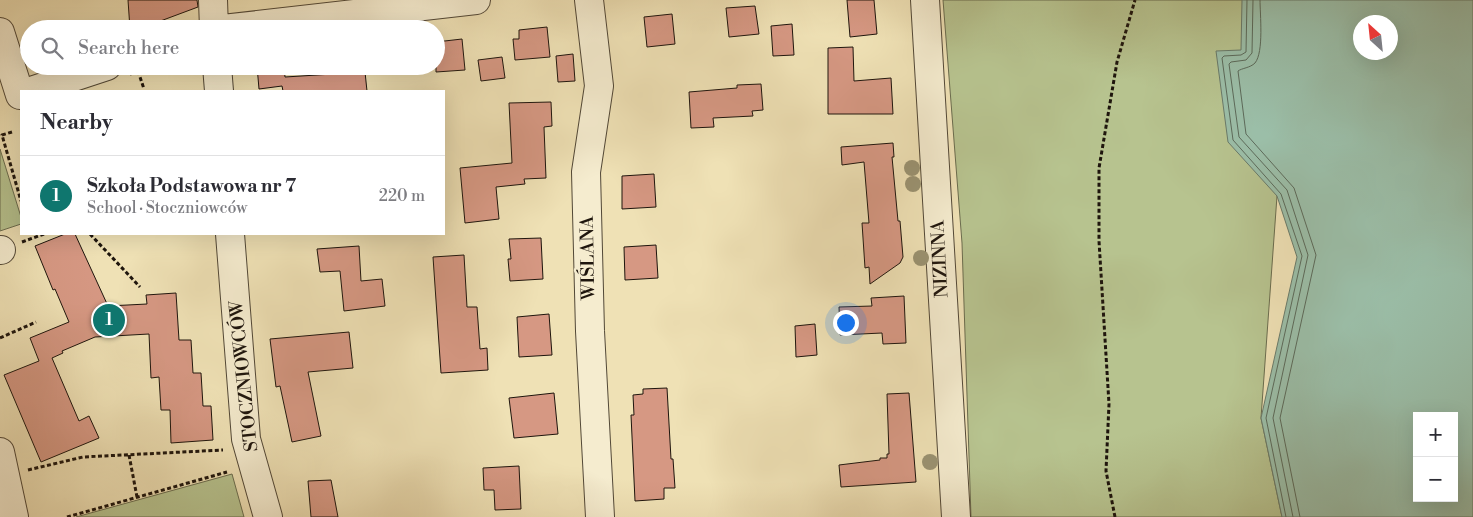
<!DOCTYPE html>
<html lang="en">
<head>
<meta charset="utf-8">
<style>
  :root { --surface:#fff; --page:#f7f7f7; --text:#2b2b33; --muted:#7c7c81; --line:#e1e1e2; --accent:#0f766e }
  body { margin:0; font-family:"Libre Bodoni",serif; background:var(--page); color:var(--text) }
  .controls { position:absolute; right:15px; bottom:15px; display:grid; overflow:hidden; border-radius:0px; box-shadow:0 5px 20px #0002 }
  .controls button { width:45px; height:45px; display:grid; place-items:center; padding:0; border:0; border-bottom:1px solid var(--line); background:var(--surface); color:var(--text); font:25px sans-serif }
  .compass { position:absolute; left:1353px; top:15px; width:45px; height:45px; border-radius:50%; background:var(--surface); box-shadow:0 5px 20px #0002; rotate:333deg }
  .you { position:absolute; left:845px; top:322px; width:18px; height:18px; margin:-12px; border:4px solid #fff; border-radius:50%; background:#1a73e8; box-shadow:0 0 0 8px #1a73e833 }
  .badge { display:grid; place-items:center; width:32px; height:32px; border-radius:50%; background:var(--accent); color:#fff; font-size:16px; font-weight:700 }
  .pin { position:absolute; translate:-50% -50%; border:2px solid #fff; box-shadow:0 1px 5px #0006 }
  .list { margin:0; padding:0; list-style:none }
  h2 { display:flex; justify-content:space-between; align-items:center; height:65px; margin:0; padding:0 20px; font-size:21px }
  h2 small { font-size:16px; font-weight:400; color:var(--muted) }
  .list li { display:grid; grid-template-columns:32px 1fr auto; gap:15px; align-items:center; box-sizing:border-box; height:80px; padding:0 20px; border-top:1px solid var(--line) }
  .list b { display:block; font-size:19px; white-space:nowrap }
  .list p { margin:0; font-size:16px; white-space:nowrap; color:var(--muted) }
  .list em { font-size:16px; font-style:normal; color:var(--muted) }
  .icon { flex:none; width:28px; height:28px; fill:none; stroke:currentColor; stroke-width:2; stroke-linecap:round; stroke-linejoin:round }
  .map { position:relative; flex:none; width:1473px; height:517px; overflow:hidden }
  .search { position:absolute; background:var(--surface); box-shadow:0 5px 20px #0002; left:20px; top:20px; width:425px; height:55px; display:flex; align-items:center; gap:12px; box-sizing:border-box; padding:0 18px; border-radius:28px; color:var(--muted); font-size:19px }
  .panel { position:absolute; background:var(--surface); box-shadow:0 5px 20px #0002; left:20px; top:90px; width:425px; height:145px; border-radius:0px }
  .map>svg:first-child { display:block }
  .green { fill:#b7c38f; stroke:#6a6c4e }
  .water { fill:#9bbea8; stroke:#697a6a; fill-rule:evenodd }
  .lines { fill:none; stroke-linecap:round; stroke-linejoin:round }
  .shore { stroke:#5c6a5a; stroke-width:1 }
  .building { fill:#d69883; stroke:#1e150d }
  .minor-casing { stroke:#524837; stroke-width:30 }
  .path { stroke:#1e150d; stroke-width:3; stroke-dasharray:4 2.5; stroke-linecap:butt }
  .minor { stroke:#f5eccf; stroke-width:28 }
  .tree { fill:#9a9271 }
  .labels { text-anchor:middle; dominant-baseline:central; stroke-width:4.5; stroke-linejoin:round; paint-order:stroke }
  .street-label { font-size:18px; fill:#1e150d; stroke:#f5eccf }
</style>
</head>
<body>
<div class="map">
<svg width="1473" height="517" viewBox="0 0 1473 517">
  <rect width="100%" height="100%" fill="#efe1b5"/>
  <filter id="stains"><feTurbulence type="fractalNoise" baseFrequency=".004" numOctaves="4"/><feColorMatrix values="0 0 0 0 .2 0 0 0 0 .09 0 0 0 0 .02 0 0 0 .5 -.17"/></filter>
  <radialGradient id="worn" r=".72"><stop offset=".6" stop-color="#630" stop-opacity="0"/><stop offset="1" stop-color="#630" stop-opacity=".3"/></radialGradient>
  <path class="green" d="M943,0H1251L1277,196L1261,418L1282,517H971L962,243Z
    M0,149L21,217V224L0,231Z
    M232,474L244,517H76Z"/>
  <path class="water" d="M1242,0H1473V517H1282L1261,418L1297,257L1277,196L1228,142L1216,51L1241,50ZM1360,22H1390V52H1360ZM1417,416H1454V498H1417Z"/>
  <g class="lines">
    <path class="shore" d="M1247,0L1246,52L1241,55L1224,56L1222,58L1233,140L1281,194L1302,256L1266,418L1286,517
      M1253,0L1252,53L1246,60L1231,62L1229,64L1239,137L1287,190L1308,255L1273,418L1293,517
      M1260,0C1260,14 1264,52 1255,63C1250,68 1242,68 1238,71L1246,134L1294,188L1316,255L1280,418L1300,517"/>
  </g>
  <path class="building" d="M128,0H197L198,7L139,29H130Z
    M847,0H874L877,34L850,37Z
    M755,6L759,34L729,37L726,8Z
    M672,14L675,44L647,47L644,17Z
    M792,24L794,55L773,56L771,26Z
    M547,27L550,57L515,60L513,39H519V30Z
    M462,39L465,70L436,72V42Z
    M853,47L854,81L891,78L893,114H828V48Z
    M573,54L575,81L558,82L556,56Z
    M502,57L505,78L481,81L478,60Z
    M257,66H284L285,77L365,72L367,91H283L282,86L259,89Z
    M761,84L763,110L752,111L753,116L713,118L714,127L691,128L689,92L737,88V85Z
    M551,102L552,126L544,127L546,178L524,179L525,184L496,187L499,219L465,223L460,168L512,163L509,103Z
    M893,143L894,157H892L898,221H900L903,257L900,263L870,284L869,267L865,268L862,223H869L864,162L842,165L841,147Z
    M654,174L656,207L622,209V176Z
    M65,234H75L108,306L147,304L146,295L176,293L179,340H191L193,373H201L203,406H211L213,440L171,443L170,410H161L159,377L151,378L149,334L95,337L62,351L63,353L52,358L79,421L89,416L99,438L41,462L4,375L39,361L30,338L69,322L55,289L53,290L35,246Z
    M541,238L543,279L510,281L508,259H511L509,239Z
    M656,245L658,278L625,280L624,247Z
    M359,246L361,281L382,279L385,306L344,311L340,271L320,272L317,249Z
    M464,255L467,307H477L480,349L487,348L488,370L441,373L433,257Z
    M904,296L906,343L883,344L882,333L840,335L839,307L872,306L871,298Z
    M549,314L552,355L519,357L517,317Z
    M815,324L817,355L796,357L795,326Z
    M349,332L353,368L308,372L321,436L292,442L280,386L276,387L270,339Z
    M667,388L671,459H673L675,488H664V499L635,501L631,415H634L633,395L643,394V389Z
    M554,393L558,434L514,438L509,398Z
    M909,393L916,482L841,487L839,465L880,460V458H887V454H889L887,394Z
    M519,466L521,509L495,510L494,490H484L483,468Z
    M331,480L338,517H311L308,481Z"/>
  <g class="lines">
    <g class="minor-casing">
      <path id="minor" d="M213,0L214,29
        M589,0L599,86L586,172L590,331L600,517
        M925,0L956,517
        M223,29L476,0
        M0,32L20,95
        M217,66L219,91
        M31,91L107,66
        M230,234L246,439L268,517
        M0,250H1
        M0,452L14,517"/>
    </g>
    <path class="path" d="M138,71L144,89
      M130,74L154,66
      M12,132L2,135L21,201
      M90,234L140,287
      M22,242L44,234
      M0,338L36,322
      M129,455L137,497
      M28,470L83,457L223,450
      M67,517L227,472
      M1115,517L1106,471L1109,404L1099,241V168L1117,62L1135,0"/>
    <use href="#minor" class="minor"/>
  </g>
  <g class="tree">
    <circle cx="912" cy="168" r="8"/>
    <circle cx="913" cy="184" r="8"/>
    <circle cx="921" cy="258" r="8"/>
    <circle cx="930" cy="462" r="8"/>
  </g>
  <g class="labels">
    <g class="street-label">
      <text transform="translate(588 258) rotate(-91)">WIŚLANA</text>
      <text transform="translate(940 259) rotate(-93)">NIZINNA</text>
      <text transform="translate(244 376) rotate(-96)">STOCZNIOWCÓW</text>
    </g>
  </g>
  <rect width="100%" height="100%" filter="url(#stains)"/>
  <rect width="100%" height="100%" fill="url(#worn)"/>
</svg>
<div class="controls">
<button>+</button>
<button>−</button>
</div>
<svg class="compass" viewBox="-18 -18 36 36"><path d="M0-13l5 13h-10z" fill="#e53935"/><path d="M0 13l5-13h-10z" fill="#7c7c81"/></svg>
<div class="you"></div>
<div class="pin badge" style="left:109px;top:320px">1</div>
<div class="search"><svg class="icon" aria-label="search" viewBox="0 0 24 24"><circle cx="10" cy="10" r="6"/><path d="M15 15l6 6"/></svg>Search here</div>
<section class="panel">
<h2>Nearby<small></small></h2>
<ul class="list">
<li><span class="badge">1</span><div><b>Szkoła Podstawowa nr 7</b><p>School · Stoczniowców</p></div><em>220 m</em></li>
</ul>
</section>
</div>
</body>
</html>
